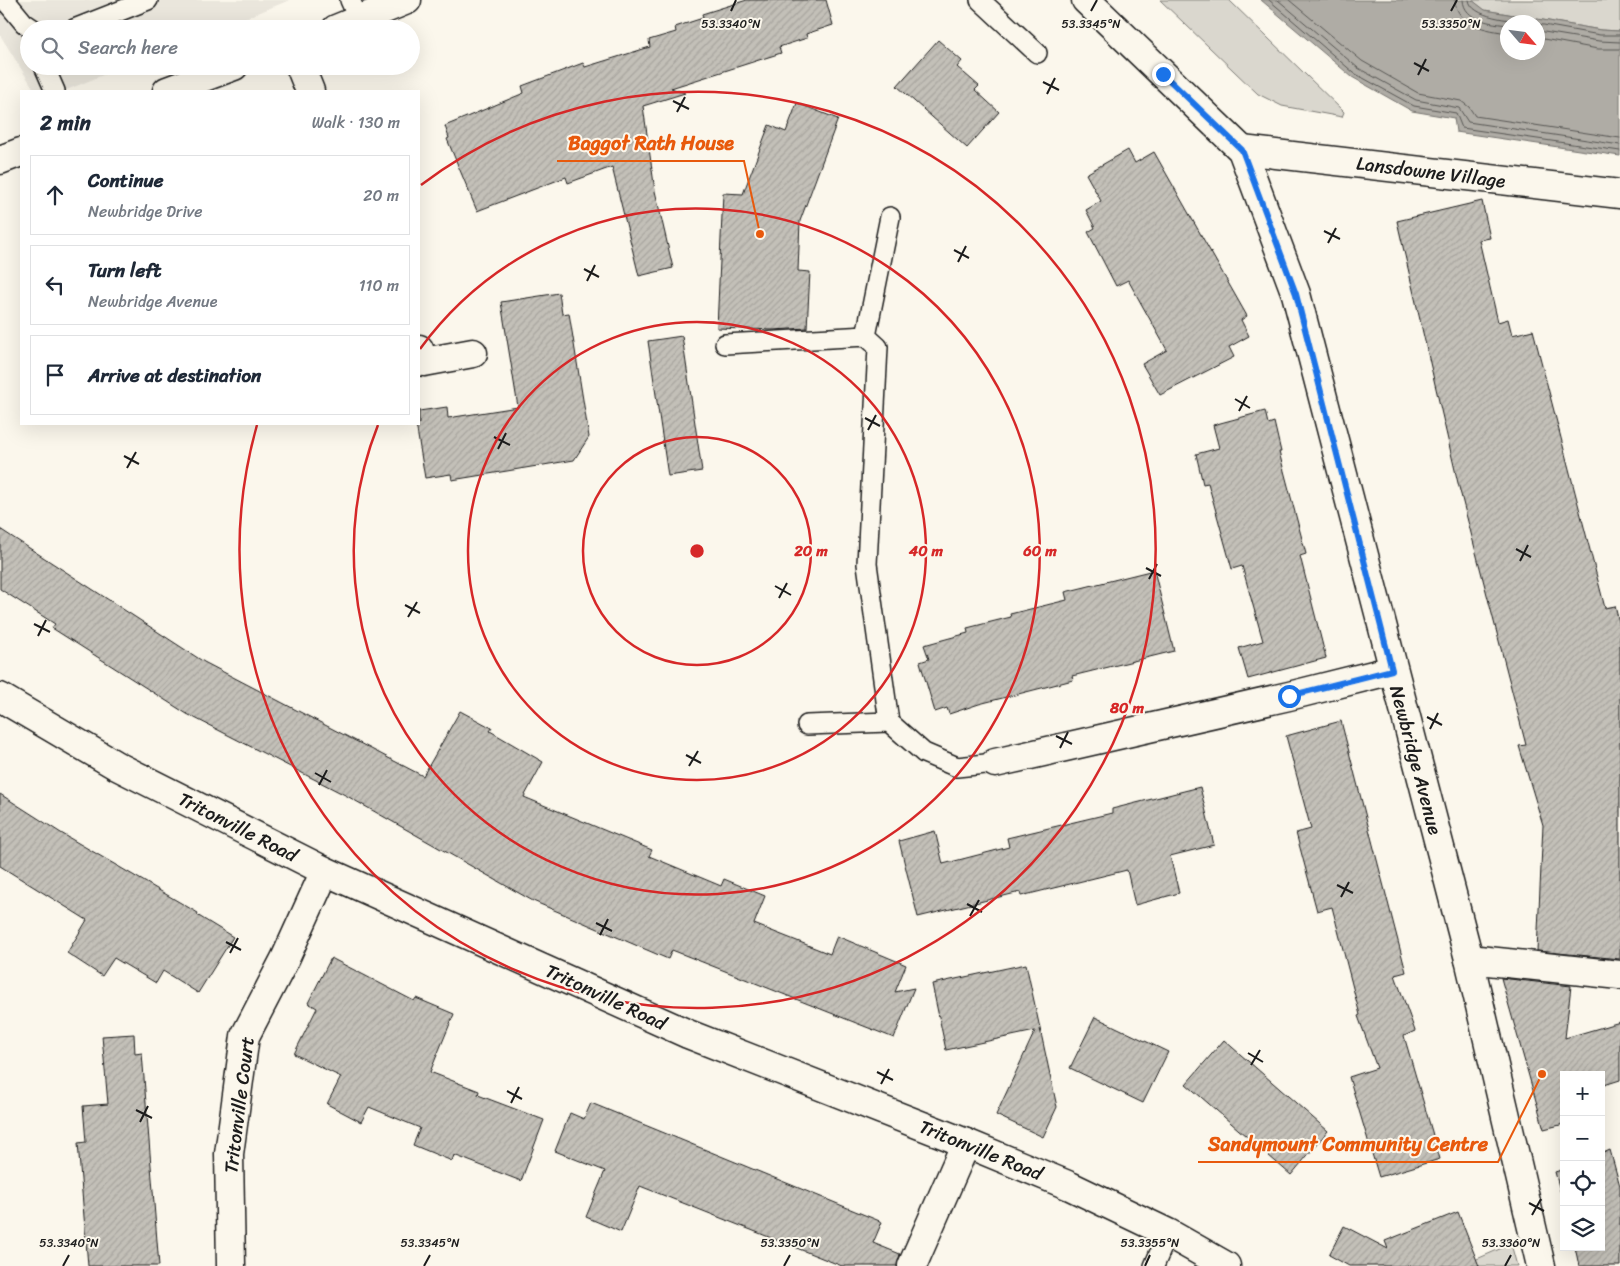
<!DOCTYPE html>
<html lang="en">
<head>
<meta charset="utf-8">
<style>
  :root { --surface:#fff; --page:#f2f2f3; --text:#1f2937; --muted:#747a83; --line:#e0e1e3 }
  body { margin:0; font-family:Sriracha,sans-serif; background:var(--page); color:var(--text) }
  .controls { position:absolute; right:15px; bottom:15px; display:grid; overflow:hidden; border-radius:0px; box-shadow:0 5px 20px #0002 }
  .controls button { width:45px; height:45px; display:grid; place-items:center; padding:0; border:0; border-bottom:1px solid var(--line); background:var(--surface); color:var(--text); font:25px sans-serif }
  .compass { position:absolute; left:1500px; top:15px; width:45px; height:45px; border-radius:50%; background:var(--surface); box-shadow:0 5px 20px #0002; rotate:118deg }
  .stop { position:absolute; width:15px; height:15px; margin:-11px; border:4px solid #1a73e8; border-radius:50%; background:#fff }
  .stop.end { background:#1a73e8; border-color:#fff; box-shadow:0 1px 5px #0008 }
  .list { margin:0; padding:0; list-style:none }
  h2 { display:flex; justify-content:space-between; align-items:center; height:65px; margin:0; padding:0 20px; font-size:21px }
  h2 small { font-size:16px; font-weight:400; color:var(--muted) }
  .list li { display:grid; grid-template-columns:32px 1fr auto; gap:15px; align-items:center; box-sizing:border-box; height:80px; margin:0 10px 10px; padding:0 10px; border:1px solid var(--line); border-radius:0px }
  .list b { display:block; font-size:19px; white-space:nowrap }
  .list p { margin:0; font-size:16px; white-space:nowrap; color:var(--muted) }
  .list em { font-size:16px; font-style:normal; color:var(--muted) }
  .icon { flex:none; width:28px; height:28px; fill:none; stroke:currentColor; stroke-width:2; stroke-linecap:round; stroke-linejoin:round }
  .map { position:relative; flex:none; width:1620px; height:1266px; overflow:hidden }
  .search { position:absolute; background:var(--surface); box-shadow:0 5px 20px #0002; left:20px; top:20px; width:400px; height:55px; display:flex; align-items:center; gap:12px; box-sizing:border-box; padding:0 18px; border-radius:28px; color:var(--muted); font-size:19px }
  .panel { position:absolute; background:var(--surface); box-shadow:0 5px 20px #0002; left:20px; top:90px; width:400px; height:335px; border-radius:0px }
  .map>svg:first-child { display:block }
  .built { fill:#eae6dc }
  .green { fill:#dad7ce; stroke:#7b7a75 }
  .water { fill:#afaca5; stroke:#74726e; fill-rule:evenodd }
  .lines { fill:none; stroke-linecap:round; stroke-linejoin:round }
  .shore { stroke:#575653; stroke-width:1 }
  .building { fill:url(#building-hatch); stroke:#1c1c1c }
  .service-casing { stroke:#1c1c1c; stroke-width:22 }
  .minor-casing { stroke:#1c1c1c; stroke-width:31 }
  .tertiary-casing { stroke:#1c1c1c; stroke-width:31 }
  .service { stroke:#fbf7ec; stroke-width:19 }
  .minor { stroke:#fbf7ec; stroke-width:28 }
  .tertiary { stroke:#fbf7ec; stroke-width:28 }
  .route { stroke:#1a73e8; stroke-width:6 }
  .ticks { fill:none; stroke:#1c1c1c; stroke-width:2 }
  .ring { fill:none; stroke:#d62828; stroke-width:2.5 }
  .labels { text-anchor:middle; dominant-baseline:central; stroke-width:4; stroke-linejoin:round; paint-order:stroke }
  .street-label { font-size:19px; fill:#1c1c1c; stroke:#fbf7ec }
  .ticks-label { font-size:12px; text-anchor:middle; fill:#1c1c1c; stroke:#fbf7ec; stroke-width:4; stroke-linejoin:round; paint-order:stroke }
  .centre { fill:#d62828; stroke:#fbf7ec; stroke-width:2.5 }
  .ring-label { font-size:15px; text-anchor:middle; font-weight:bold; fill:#d62828; stroke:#fbf7ec; stroke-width:4; stroke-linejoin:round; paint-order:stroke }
  .leader { fill:none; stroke:#e8590c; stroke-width:2 }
  .callout-dot { fill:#e8590c; stroke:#fbf7ec; stroke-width:2 }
  .callout-label { font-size:20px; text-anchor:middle; font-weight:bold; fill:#e8590c; stroke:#fbf7ec; stroke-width:4; stroke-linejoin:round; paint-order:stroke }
</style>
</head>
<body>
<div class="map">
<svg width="1620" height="1266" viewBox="0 0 1620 1266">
  <defs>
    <pattern id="building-hatch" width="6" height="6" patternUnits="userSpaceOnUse" patternTransform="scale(1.25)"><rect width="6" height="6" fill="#c3c0b8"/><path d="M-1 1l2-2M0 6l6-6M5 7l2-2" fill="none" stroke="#a7a49e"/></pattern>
  </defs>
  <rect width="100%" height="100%" fill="#fbf7ec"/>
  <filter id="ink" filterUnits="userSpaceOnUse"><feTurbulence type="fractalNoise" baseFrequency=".02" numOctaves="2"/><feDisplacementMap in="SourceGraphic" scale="10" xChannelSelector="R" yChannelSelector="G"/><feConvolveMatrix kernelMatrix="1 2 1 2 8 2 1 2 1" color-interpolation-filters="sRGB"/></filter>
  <g filter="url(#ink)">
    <path class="built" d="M0,0H290L218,29H29V66H125L64,91H35L0,35Z"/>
    <path class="green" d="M1160,0H1229L1344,112L1342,117L1282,106L1258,94Z
      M1472,0H1620V31L1601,30L1484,10Z
      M1511,1244L1517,1266H1461Z"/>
    <path class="water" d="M1261,0H1472L1485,10L1601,30L1620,31V156L1456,132L1454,118L1412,111L1352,77ZM1508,22H1538V52H1508Z"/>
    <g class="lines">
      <path class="shore" d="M1269,0L1354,73L1414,106L1456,113L1462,128L1620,151
        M1278,0L1358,68L1416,100L1459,108L1468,122L1620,145
        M1289,0L1362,61L1418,93L1461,101L1469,107L1475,116L1620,138
        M1455,0C1456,26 1488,30 1508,33
        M1463,0C1464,21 1492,23 1508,25
        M1469,0C1471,18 1512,20 1527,22
        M1538,24L1600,35H1620
        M1538,31L1599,41L1620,42
        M1538,38L1598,49H1620"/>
    </g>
    <path class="building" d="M747,0H826L833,25L806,34L807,38L779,47L781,53L671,88L685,93L643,106L655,191L673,268L639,276L612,167L568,183L566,177L477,211L447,139L449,138L445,126L524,93L522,86L583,63L585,67L650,47L649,40L676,32L675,27L703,18L702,14Z
      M938,40L962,61L957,67L979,86L975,90L999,112L967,148L897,86Z
      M797,103L838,119L800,221L798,271L810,272L807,328L773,330L717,328L723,193L743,194L769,125L786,132Z
      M1128,150L1135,163L1154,152L1247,316L1241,320L1249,336L1229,347L1234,357L1160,395L1142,364L1167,350L1128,280L1116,286L1088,232L1095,228L1086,210L1101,201L1086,174Z
      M1482,201L1490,238L1479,240L1498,322L1508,319L1512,335L1533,330L1605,608L1615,606L1620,626V959L1537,951L1543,825L1519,746L1526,745L1458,483L1397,221Z
      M559,293L562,314L569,313L589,437L574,460L452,480L451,474L425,478L416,424H419V411L447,407L448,418L518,407L501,302Z
      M682,336L702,471L668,476L648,341Z
      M1265,411L1268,424L1274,422L1281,452H1279L1306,554L1300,556L1326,658L1248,679L1239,648L1263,641L1242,566L1232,569L1208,483L1203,484L1196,454L1219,448L1213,425Z
      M0,529L204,662L423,776L460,711L492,728L490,731L543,762L524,797L652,850L649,856L721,886L724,879L765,896L754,924L830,954L837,936L906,965L895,992L914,988L894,1038L672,950L668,959L533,901L347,796L187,714L52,628L55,624L0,589Z
      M1154,570L1174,651L1072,676L1073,680L979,704L949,714L947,708L935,712L920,662L929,659L924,645L968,633L967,628L1011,617L1010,614L1067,600L1065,592Z
      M1341,721L1406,972L1395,975L1415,1031L1404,1036L1440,1159L1379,1177L1349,1077L1377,1068L1358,1016L1360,1015L1332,907L1317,911L1296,833L1311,829L1286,736Z
      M1200,787L1214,845L1170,856L1179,893L1135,905L1127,870L1021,896L1020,892L918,917L899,841L935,831L943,864L1009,847L1007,838L1112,813V809Z
      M0,794L61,833L198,913L197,915L233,937L198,993L163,971L156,983L114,958L102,976L67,953L87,920L0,866Z
      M331,958L414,1001L416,998L454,1014L430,1072L479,1091L478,1095L544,1120L521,1181L454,1155L452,1161L413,1145L420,1128L369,1107L361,1122L327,1104L341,1077L294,1054L317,1008L308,1003Z
      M1026,964L1057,1107L1043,1137L996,1115L1035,1031L946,1050L932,984Z
      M1501,978L1571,986L1565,1038L1620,1022V1080L1601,1086V1075H1564V1124L1544,1129Z
      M1095,1017L1168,1052L1143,1103L1070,1068Z
      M134,1034L135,1054L142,1053L159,1266H88L78,1143L86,1142L83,1106L108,1104L102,1036Z
      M1224,1040L1328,1131L1291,1175L1186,1084Z
      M591,1103L882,1222L873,1243L900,1254L897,1266H842L640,1186L621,1232L586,1217L605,1171L555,1151L570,1113L584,1119Z
      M1610,1150L1620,1186V1266H1579L1575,1247H1601V1154Z
      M1564,1169V1205L1555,1172Z
      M1458,1212L1479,1266H1349L1329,1255L1344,1226L1388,1249L1385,1241Z"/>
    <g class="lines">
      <g class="service-casing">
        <path id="service" d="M5,0L24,23L33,29
          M350,0L359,20
          M980,0L1037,53
          M74,29L148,0
          M44,66L55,91
          M725,344L866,336L890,217
          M889,722L924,753L957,767L995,763
          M807,725L889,722L867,564L878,347L866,336
          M1154,1266L1168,1233"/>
      </g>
      <g class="minor-casing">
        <path id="minor" d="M336,29L407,0
          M300,66L310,91
          M167,91L234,66
          M1242,150L1620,194
          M0,160L21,152
          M419,349L424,362L473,353
          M995,763L1289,696L1393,670
          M1469,959L1620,975
          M231,1266L229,1154L245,1036L285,959L325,871
          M912,1266L966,1143"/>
      </g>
      <g class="tertiary-casing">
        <path id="tertiary" d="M1086,0L1242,150L1296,294L1469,959L1541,1266
          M0,697L117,766L325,871L688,1034L966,1143L1070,1186L1168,1233L1226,1266"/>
      </g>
      <use href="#service" class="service"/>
      <use href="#minor" class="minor"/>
      <use href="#tertiary" class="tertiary"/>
    </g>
  </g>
  <g class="lines" filter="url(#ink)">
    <path class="route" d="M1163,74L1242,150L1296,294L1392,670L1289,696"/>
  </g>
  <path class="ticks" d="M731,11L736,0M1091,11L1097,0M1451,11L1457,0M1414,63L1429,71M1418,75L1426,59M1043,82L1059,90M1047,94L1055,78M673,101L689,109M677,112L685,97M1324,231L1340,239M1328,243L1336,228M954,250L969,258M958,262L966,246M584,269L599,277M587,281L595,265M1235,399L1250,408M1239,411L1247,396M865,418L880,426M868,430L876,415M494,437L510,445M498,449L506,433M124,456L139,464M127,468L136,452M1516,549L1531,557M1520,561L1528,545M1146,568L1161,576M1149,579L1157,564M775,586L791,595M779,598L787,583M405,605L420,613M408,617L417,602M34,624L50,632M38,636L46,620M1427,717L1442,725M1430,729L1438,713M1056,736L1072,744M1060,748L1068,732M686,755L701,763M689,766L698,751M315,773L331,782M319,785L327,770M1337,885L1353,893M1341,897L1349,882M967,904L982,912M970,916L979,900M596,923L612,931M600,935L608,919M226,942L241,950M230,953L238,938M1248,1053L1263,1062M1251,1065L1260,1050M877,1072L893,1080M881,1084L889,1069M507,1091L522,1099M511,1103L519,1087M136,1110L152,1118M140,1122L148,1106M1529,1203L1544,1211M1532,1215L1541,1199M63,1266L69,1255M424,1266L430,1255M784,1266L790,1255M1145,1266L1150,1255M1505,1266L1511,1255"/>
  <g class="ring">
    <circle cx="697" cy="551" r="114"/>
    <circle cx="697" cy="551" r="229"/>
    <path d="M420 349A343 343 0 1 1 378 425"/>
    <path d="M421 185A458 458 0 1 1 257 425"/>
  </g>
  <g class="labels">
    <g class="street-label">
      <text transform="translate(1431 172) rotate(7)">Lansdowne Village</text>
      <text transform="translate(1416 760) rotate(75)">Newbridge Avenue</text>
      <text transform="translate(238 827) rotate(27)">Tritonville Road</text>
      <text transform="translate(606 997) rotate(25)">Tritonville Road</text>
      <text transform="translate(239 1105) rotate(-83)">Tritonville Court</text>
      <text transform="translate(981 1150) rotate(22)">Tritonville Road</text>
    </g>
  </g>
  <g class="ticks-label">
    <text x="731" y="28">53.3340°N</text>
    <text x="1091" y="28">53.3345°N</text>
    <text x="1451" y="28">53.3350°N</text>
    <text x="69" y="1247">53.3340°N</text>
    <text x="430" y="1247">53.3345°N</text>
    <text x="790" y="1247">53.3350°N</text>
    <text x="1150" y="1247">53.3355°N</text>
    <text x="1511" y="1247">53.3360°N</text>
  </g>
  <circle cx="697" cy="551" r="8" class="centre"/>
  <g class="ring-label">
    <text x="811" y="556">20 m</text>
    <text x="926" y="556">40 m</text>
    <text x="1040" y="556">60 m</text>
    <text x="1127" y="713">80 m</text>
  </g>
  <path class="leader" d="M760 234L744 161H557M1542 1074L1498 1162H1198"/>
  <g class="callout-dot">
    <circle cx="760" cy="234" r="5"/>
    <circle cx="1542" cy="1074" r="5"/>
  </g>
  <g class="callout-label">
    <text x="651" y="150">Baggot Rath House</text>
    <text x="1348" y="1151">Sandymount Community Centre</text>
  </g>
</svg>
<div class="controls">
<button>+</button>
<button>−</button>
<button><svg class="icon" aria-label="locate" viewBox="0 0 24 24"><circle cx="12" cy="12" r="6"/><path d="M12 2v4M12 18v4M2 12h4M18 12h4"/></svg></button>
<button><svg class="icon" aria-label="layers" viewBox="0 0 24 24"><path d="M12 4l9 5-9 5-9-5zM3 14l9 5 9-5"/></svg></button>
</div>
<svg class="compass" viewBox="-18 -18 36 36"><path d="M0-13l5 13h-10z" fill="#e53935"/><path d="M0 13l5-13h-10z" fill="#747a83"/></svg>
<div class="stop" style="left:1289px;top:696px"></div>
<div class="stop end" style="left:1163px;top:74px"></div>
<div class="search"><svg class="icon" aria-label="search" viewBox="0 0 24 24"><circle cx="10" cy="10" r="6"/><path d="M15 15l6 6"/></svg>Search here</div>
<section class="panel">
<h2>2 min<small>Walk · 130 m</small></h2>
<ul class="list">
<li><svg class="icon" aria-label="ahead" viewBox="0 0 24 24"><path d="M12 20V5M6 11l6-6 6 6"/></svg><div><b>Continue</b><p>Newbridge Drive</p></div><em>20 m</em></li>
<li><svg class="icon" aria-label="left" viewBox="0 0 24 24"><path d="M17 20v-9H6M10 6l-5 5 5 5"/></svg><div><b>Turn left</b><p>Newbridge Avenue</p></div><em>110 m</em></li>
<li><svg class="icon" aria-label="arrive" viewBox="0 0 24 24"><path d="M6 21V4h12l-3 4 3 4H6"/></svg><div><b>Arrive at destination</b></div></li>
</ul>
</section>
</div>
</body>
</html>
